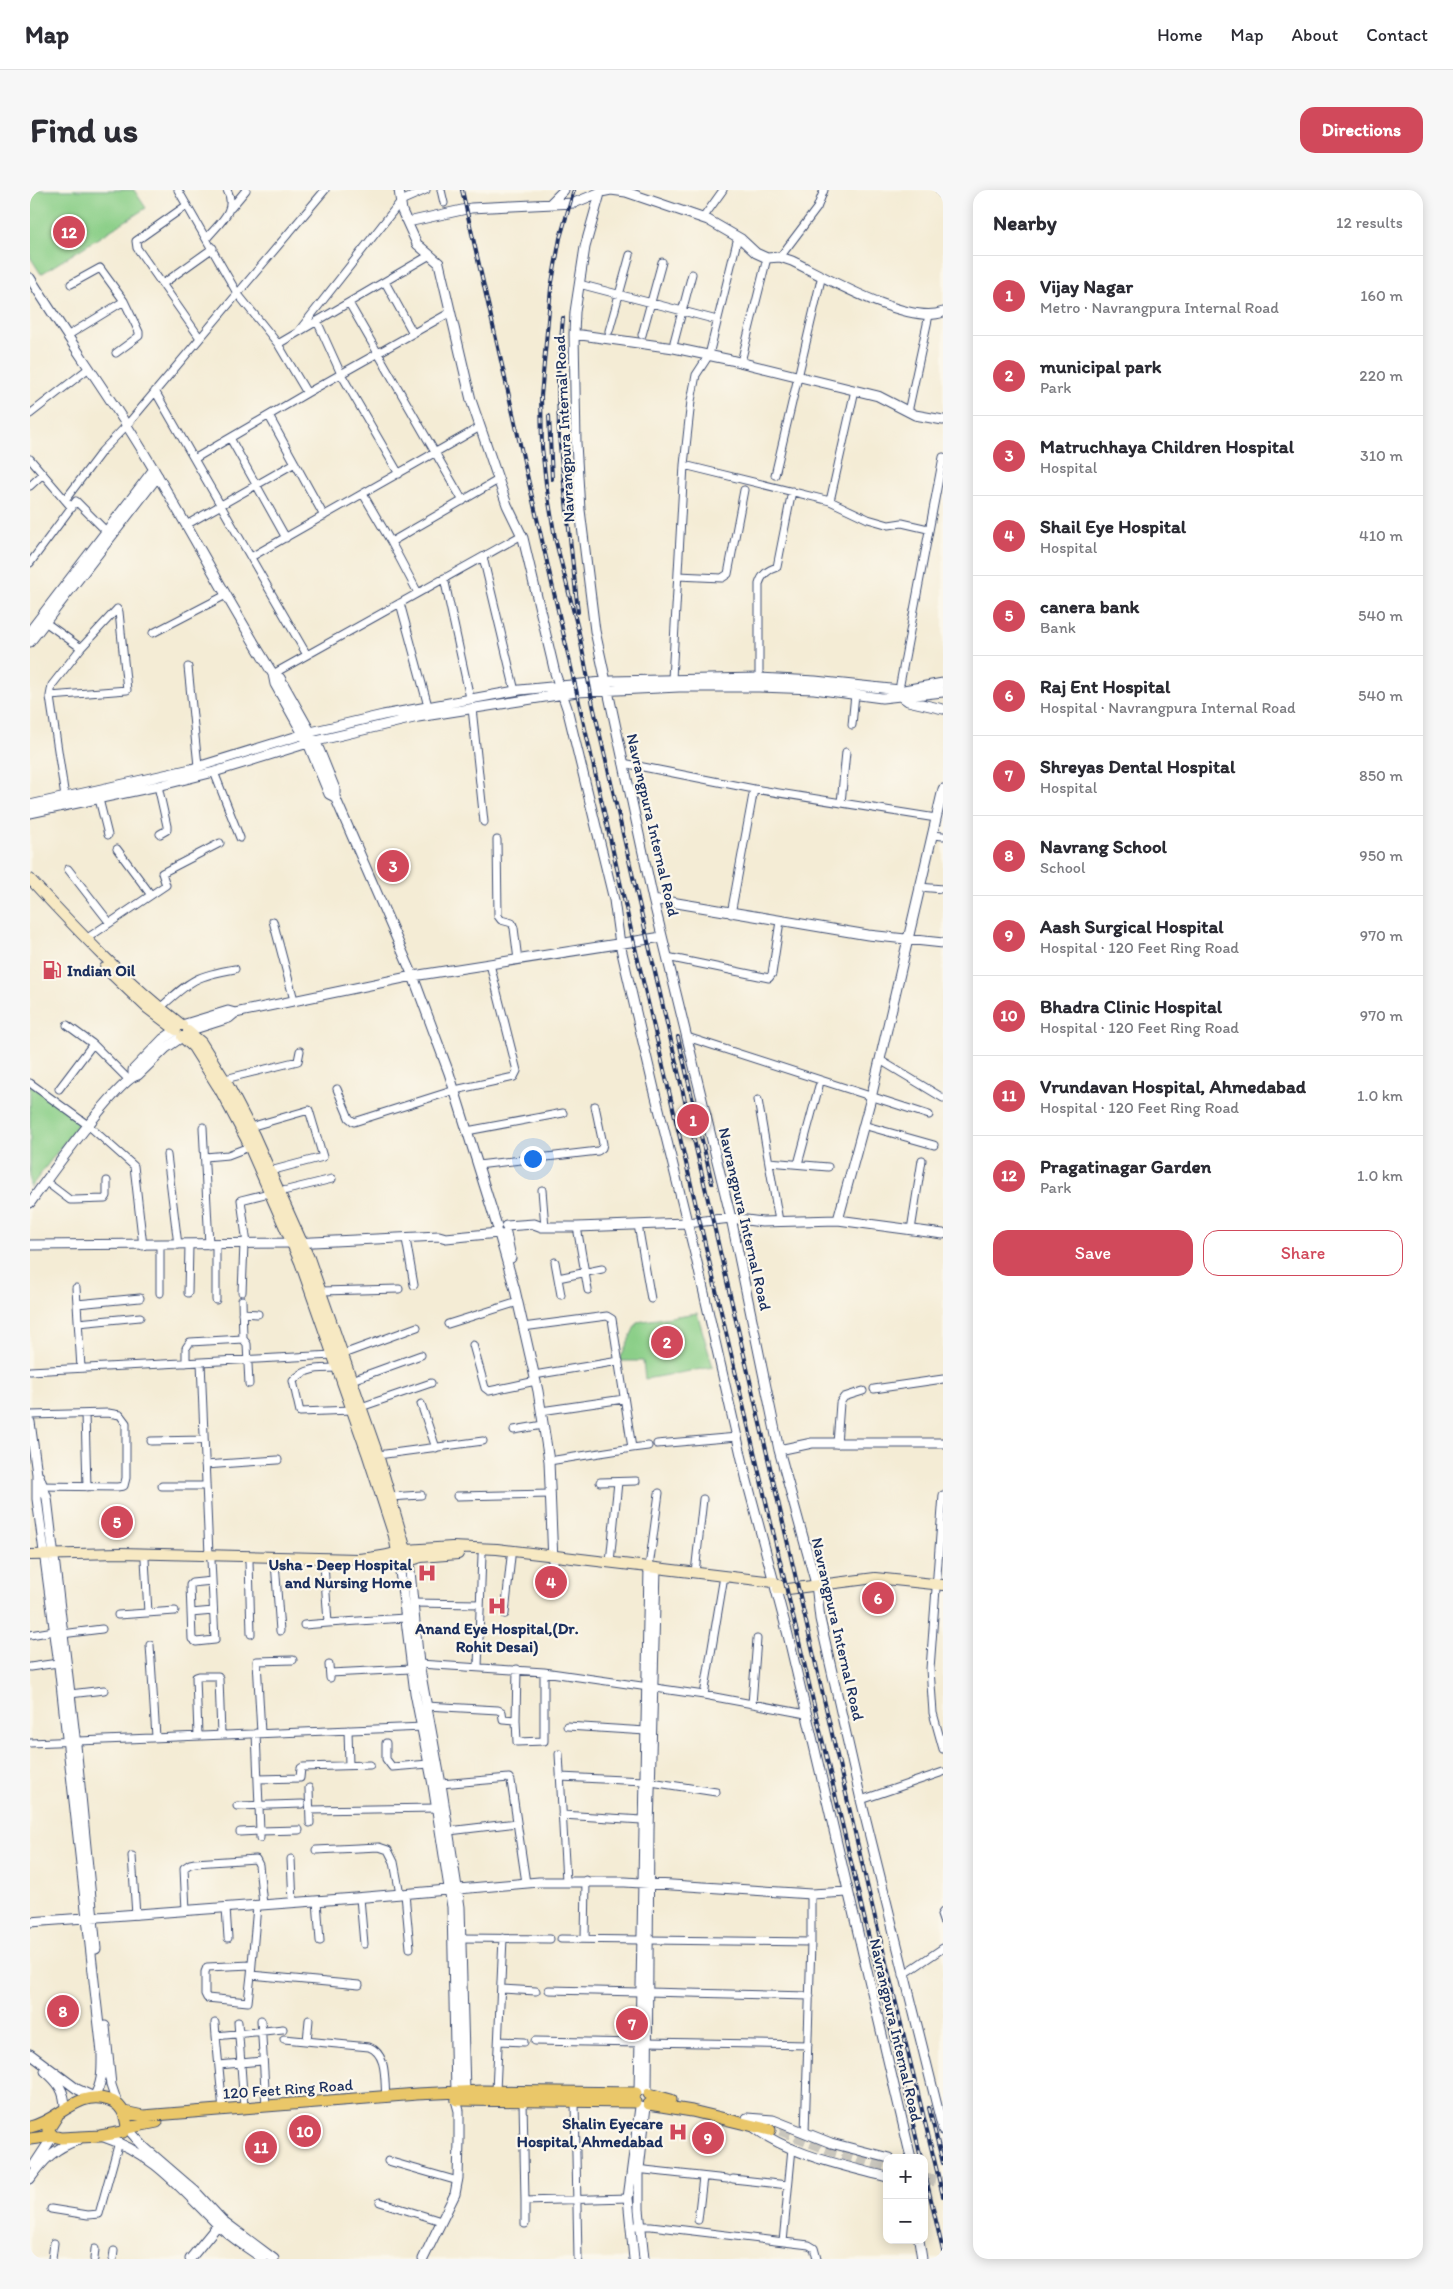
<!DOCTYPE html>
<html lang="en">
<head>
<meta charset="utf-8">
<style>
  :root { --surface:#fff; --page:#f7f7f7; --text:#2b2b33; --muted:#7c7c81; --line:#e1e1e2; --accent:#d1495b }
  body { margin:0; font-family:Itim,sans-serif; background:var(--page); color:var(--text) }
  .controls { position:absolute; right:15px; bottom:15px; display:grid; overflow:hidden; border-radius:10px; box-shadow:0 2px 12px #0003 }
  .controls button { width:45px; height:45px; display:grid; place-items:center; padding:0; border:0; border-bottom:1px solid var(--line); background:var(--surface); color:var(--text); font:25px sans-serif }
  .you { position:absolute; left:502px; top:968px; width:18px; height:18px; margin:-12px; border:4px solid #fff; border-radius:50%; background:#1a73e8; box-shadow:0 0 0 8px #1a73e833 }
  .badge { display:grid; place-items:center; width:32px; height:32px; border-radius:50%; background:var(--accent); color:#fff; font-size:16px; font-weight:700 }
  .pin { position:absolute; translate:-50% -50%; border:2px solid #fff; box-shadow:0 1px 5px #0006 }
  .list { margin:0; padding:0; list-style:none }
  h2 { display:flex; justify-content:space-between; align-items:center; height:65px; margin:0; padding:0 20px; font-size:21px }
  h2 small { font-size:16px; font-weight:400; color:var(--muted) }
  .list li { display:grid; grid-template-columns:32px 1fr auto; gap:15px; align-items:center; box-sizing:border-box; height:80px; padding:0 20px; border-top:1px solid var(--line) }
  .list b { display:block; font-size:19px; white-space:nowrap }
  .list p { margin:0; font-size:16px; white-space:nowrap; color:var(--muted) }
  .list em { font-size:16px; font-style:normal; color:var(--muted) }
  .actions { display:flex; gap:10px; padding:15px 20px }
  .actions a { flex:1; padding:11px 0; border:1px solid var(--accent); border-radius:15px; text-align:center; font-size:18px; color:var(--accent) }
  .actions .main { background:var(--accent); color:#fff }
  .map { position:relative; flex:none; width:913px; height:2069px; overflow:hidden; border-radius:15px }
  header { display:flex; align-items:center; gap:30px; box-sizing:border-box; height:70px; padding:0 25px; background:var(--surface); border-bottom:1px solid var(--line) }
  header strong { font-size:24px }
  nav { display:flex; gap:28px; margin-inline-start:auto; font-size:18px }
  .intro { display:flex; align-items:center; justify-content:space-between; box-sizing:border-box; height:120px; padding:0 30px }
  h1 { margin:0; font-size:35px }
  .button { padding:12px 22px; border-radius:15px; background:var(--accent); color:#fff; font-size:18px; font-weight:700 }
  main { display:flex; gap:30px; padding:0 30px }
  aside { flex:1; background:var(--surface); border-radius:15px; box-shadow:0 2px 12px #0003 }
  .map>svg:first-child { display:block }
  .green { fill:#8bcf88; stroke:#537f73 }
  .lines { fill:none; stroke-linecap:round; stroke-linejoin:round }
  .primary-tunnel { stroke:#c9c6bd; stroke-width:11; stroke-dasharray:11 5.5; stroke-linecap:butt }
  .minor-casing { stroke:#3c4b70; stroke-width:9 }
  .tertiary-casing { stroke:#3c4b70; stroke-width:11 }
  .secondary-casing { stroke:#3c4b70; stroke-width:12 }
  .primary-casing { stroke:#3c4b70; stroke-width:13 }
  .minor { stroke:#fff; stroke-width:7 }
  .tertiary { stroke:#fff; stroke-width:9 }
  .secondary { stroke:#f7e9c3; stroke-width:10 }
  .primary { stroke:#eac769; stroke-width:11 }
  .rail-casing { stroke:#1b2f5e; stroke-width:4 }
  .rail { stroke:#fbf7ec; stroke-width:2; stroke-dasharray:5.5; stroke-linecap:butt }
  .labels { text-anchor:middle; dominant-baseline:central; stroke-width:4.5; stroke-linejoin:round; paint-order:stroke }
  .street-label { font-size:16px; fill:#1b2f5e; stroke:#fbf7ec }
  .poi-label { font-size:16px; font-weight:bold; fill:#1b2f5e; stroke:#fbf7ec; text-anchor:end }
</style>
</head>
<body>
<header>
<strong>Map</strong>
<nav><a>Home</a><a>Map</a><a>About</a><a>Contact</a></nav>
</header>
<div class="intro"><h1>Find us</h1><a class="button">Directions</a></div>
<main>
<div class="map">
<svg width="913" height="2069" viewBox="0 0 913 2069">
  <rect width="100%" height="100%" fill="#fbf7ec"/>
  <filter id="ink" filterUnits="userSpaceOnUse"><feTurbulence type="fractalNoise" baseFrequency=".02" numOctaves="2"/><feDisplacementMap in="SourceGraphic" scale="10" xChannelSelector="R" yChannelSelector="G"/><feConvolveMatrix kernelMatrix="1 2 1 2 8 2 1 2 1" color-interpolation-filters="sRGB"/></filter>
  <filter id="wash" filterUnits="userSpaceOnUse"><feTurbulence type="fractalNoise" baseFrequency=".0096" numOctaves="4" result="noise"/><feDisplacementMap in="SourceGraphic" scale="20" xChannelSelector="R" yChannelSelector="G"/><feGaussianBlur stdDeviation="1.12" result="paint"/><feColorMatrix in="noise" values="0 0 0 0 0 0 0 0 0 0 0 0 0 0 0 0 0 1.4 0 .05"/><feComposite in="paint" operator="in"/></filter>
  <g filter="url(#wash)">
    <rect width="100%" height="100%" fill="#f4ecd5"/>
    <path class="green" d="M0,0H104L116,18L11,84L0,67Z
      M0,895L52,929L0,998Z
      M667,1123L683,1177L615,1189L613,1171H589L607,1132Z"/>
  </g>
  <g filter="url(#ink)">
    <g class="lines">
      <path class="primary-tunnel" d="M735,1934L803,1961L857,1977
        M894,1989L913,1992"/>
      <g class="minor-casing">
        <path id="minor" d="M148,0L207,103L248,154L277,203L421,122
          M411,0L414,13
          M157,15L106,51L107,58L170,148
          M201,18L216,0
          M673,28L693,0
          M177,48C189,33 208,20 197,0
          M750,67L787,18L794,0
          M355,92L383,143
          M134,93L183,58
          M41,94L70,78L94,111L109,142V146L86,163
          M549,94L687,130
          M319,113L433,311
          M287,131L311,184L369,284
          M579,141L600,65
          M268,142L371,11L396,0
          M612,145L632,72
          M37,146L94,111
          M644,152L662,84
          M248,154L400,65
          M711,172L737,68
          M125,201L164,269L277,203
          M878,222L899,125
          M0,224L59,178
          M239,226L294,326
          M200,248L256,348
          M0,269L42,318
          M164,269L277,465L243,484
          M654,275L800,311L838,329L859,335L872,333L898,339
          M745,285L792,85
          M0,296L13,284
          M333,304L361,352
          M35,310L72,261L97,235L295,0
          M800,311L825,200
          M156,335L265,273
          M221,367L450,237
          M453,367L485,501
          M0,373L46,311L76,341
          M648,386L692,388L698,384L714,300
          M414,388L440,508
          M388,403L361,352L468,290
          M370,413L398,516
          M15,432L51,458
          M123,443L196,405
          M277,465L492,345
          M158,477L168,576
          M729,488V394C732,384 738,380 747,377L762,301
          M642,489L654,275L661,211L666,185L679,165L708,47
          M870,494L913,267
          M20,506L97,500L89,422L87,419L51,458L22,495L20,506V507L35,607
          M442,518L454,632
          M822,535L825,504
          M593,573L724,599L906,628
          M184,582L210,648
          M128,596L137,636V640L130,644
          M69,609L78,645
          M811,613L816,562
          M902,645L913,646
          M467,650L468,726L471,730L482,733L484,738L488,770
          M87,659L121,705
          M38,679L80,733
          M889,697L913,699
          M701,724L724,599
          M243,731L264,810
          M56,749L136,695L132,683L190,653
          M637,767L739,788L742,784L750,731
          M130,818C160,791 164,786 205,779
          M37,835L63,854L99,890
          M657,847L899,925
          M850,870L913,908
          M195,889L268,871L270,861
          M0,893L59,936L104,976L113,1056
          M29,899L63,854
          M307,899L319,928L324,932L425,900L484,887L487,881L460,774
          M728,910L749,1031
          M833,935L904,955
          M173,937L179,1055
          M220,937L279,920L293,967L240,981
          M437,941L533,923
          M137,965L148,1055
          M175,967L198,965L219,957
          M739,972L798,977
          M768,974L789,896
          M448,975L568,961L572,958L573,954L565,916
          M15,991L40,1010H44L75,1009L77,1006V991
          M512,1000L515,1037
          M249,1002L302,989
          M608,1035L621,1109
          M547,1037L558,1100
          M881,1040L892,970
          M376,1049L384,1095
          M217,1054L211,1010L239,1003
          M186,1055V1110
          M525,1072L531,1105
          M528,1088L572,1079
          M46,1098L51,1178
          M291,1101L369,1099
          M212,1102L214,1054
          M130,1103V1055
          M158,1103L159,1055
          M212,1110L213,1149
          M47,1114L110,1108
          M212,1123L228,1124
          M48,1133L110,1127
          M418,1134L488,1112
          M493,1137L577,1126L582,1129L602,1258L519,1271
          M443,1155L455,1198L459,1201L506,1191
          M313,1164L387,1137
          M171,1172L179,1365
          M156,1173V1158L160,1152L213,1149L217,1154L219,1194
          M306,1178C289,1178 275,1178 263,1191L270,1222L322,1220
          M0,1181L303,1165
          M504,1185L589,1171
          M322,1190L391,1165
          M844,1199L913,1189
          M391,1214L406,1258
          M331,1217L401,1193
          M511,1221L594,1209
          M55,1224L57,1297
          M0,1225L78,1223L90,1225L96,1233V1288L94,1296L87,1297L8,1296
          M484,1240L513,1235
          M121,1251L174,1250
          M627,1254L707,1247
          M807,1254L810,1213L814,1207L833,1201
          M602,1258L618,1256
          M348,1265L453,1251
          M175,1275L248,1270
          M570,1292L606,1291
          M132,1296H176
          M913,1305L900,1479L903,1523L913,1559
          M427,1306L521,1304
          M360,1307L391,1305
          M115,1369L118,1423
          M181,1370L185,1450L166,1452L162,1449L160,1395L162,1393L182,1391
          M219,1371L221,1444
          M245,1372L250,1441
          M580,1372L588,1292
          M294,1374L298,1433L375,1428
          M619,1377L629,1303
          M665,1383L673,1309
          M382,1413L450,1414
          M161,1423L183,1421
          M475,1424L481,1367
          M88,1425L145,1421
          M274,1435L298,1433
          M32,1444L72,1439
          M0,1445L24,1441
          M120,1455L126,1547
          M389,1474L514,1482L674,1505L776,1524
          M299,1475L300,1488
          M0,1477L28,1473
          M448,1477L452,1365
          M300,1483L381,1479
          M40,1504L74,1500
          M674,1505L693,1392
          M722,1514L727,1449
          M396,1516L468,1520L472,1522L473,1529L486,1530L487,1479
          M486,1530L487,1552L514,1551V1482
          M537,1536L616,1541
          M318,1540L319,1575
          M226,1543L230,1641L269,1640
          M231,1543L227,1471L263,1470
          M168,1545L166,1487L169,1486H188L189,1489L191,1544
          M0,1553L394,1537
          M356,1553V1569L362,1577L399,1574
          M529,1564L536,1691
          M530,1587L614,1591
          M228,1589L270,1588L271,1578L273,1577L340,1575
          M621,1592L686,1602
          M411,1594L479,1588L481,1591L496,1693
          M279,1598L280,1633
          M831,1610L913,1582
          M207,1616L272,1614
          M280,1620L407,1618
          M532,1625L612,1630
          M419,1641L487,1633
          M210,1642L230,1641V1648
          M286,1660L349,1657L358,1660L364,1672L370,1704
          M102,1666L106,1725
          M261,1669L263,1713
          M375,1704L380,1758
          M330,1708L334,1754
          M287,1711L290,1751
          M227,1716L221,1785L329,1795
          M196,1718L198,1748
          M156,1721L154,1678L160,1674L165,1673L226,1669L229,1675L233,1715
          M913,1722L911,1725L913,1731
          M431,1748L520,1749
          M531,1749L611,1750
          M555,1749L556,1690
          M619,1750L781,1752
          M221,1785L218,1812L177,1808L175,1804V1782L177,1777L221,1775
          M873,1785L913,1758
          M471,1799L506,1801
          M519,1800L610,1802
          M618,1802L780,1806
          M231,1830L236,1916
          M208,1832L214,1918
          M185,1833L186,1846
          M254,1849L339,1857C358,1864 354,1891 356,1907
          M277,1851L279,1830
          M469,1851L494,1852
          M505,1851L610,1853
          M617,1852L778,1855
          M189,1875L232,1871
          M466,1901L473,1748
          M493,1911L495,2011L598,2008
          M545,1912L548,2069
          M193,1920L186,1846L253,1839
          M775,1943L781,1752V1704
          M358,1971L428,1991
          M606,1979L697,1989
          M703,1989L758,1995
          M495,2011V2034
          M350,2012L411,2031
          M21,2019L58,2025L69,2024L89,1952
          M668,2030L673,1987
          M601,2036H621L779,2055L784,2058L787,2069
          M753,2052L762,1958
          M22,2069L24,2053
          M64,2069L65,2059
          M83,2069L84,2061"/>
      </g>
      <g class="tertiary-casing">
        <path id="tertiary" d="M369,0L372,21L387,54L409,73L441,210L477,315L493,348L525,483L537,518L584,710L590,754L624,899L666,1068L717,1291L758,1445L881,1968
          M571,0L555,57L545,122L544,144L546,253L550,320L565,441L623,709L701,1028L749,1260L786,1394L790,1429L831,1610L913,1940
          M521,13L534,0
          M378,32L441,18L544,13L571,2L581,0L596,2L678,30L711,49L726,63L737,68L750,67L762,71C795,87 879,136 913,122
          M0,88C39,151 83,210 120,273C162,343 200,415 243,484L245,494L278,553L299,604L305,607
          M544,144L644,158L701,170L848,206L885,225L913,230
          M0,441L124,279
          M0,452L128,286
          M243,484L250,488L286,552L305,599V607L383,786L419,883L467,1036
          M874,500L913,493
          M871,506L878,511L913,519
          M876,506L913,502
          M0,615L161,579L281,542L353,525L490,500L582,491L729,488L785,491L870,500
          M0,623L128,596L184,582L278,553L388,527L547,502L649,497H729L784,499L852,508L870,506
          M623,709L838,745L913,753
          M152,835L198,821L205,823L383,786L632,747
          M158,841L199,828L205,823
          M103,886V880L133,849L146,840
          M0,1013C15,992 89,888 108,885L136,858L152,847
          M808,1030L841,908L913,599
          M476,1036L504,1034L512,1037H547L657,1033L701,1028L732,1032L808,1030L913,1044
          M476,1043L481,1068
          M469,1044L485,1100L508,1201L519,1271L523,1372
          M0,1055L262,1053L409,1046L416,1048L468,1043
          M0,1232L7,1284V1309L28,1467L72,1863C72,1880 73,1892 64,1907L47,1899L0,1864
          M749,1260L782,1253H913
          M9,1286L17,1308L46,1555L66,1759
          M379,1371L389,1474L411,1594L430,1717L435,1903
          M369,1373L385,1503L403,1595L422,1717L426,1903
          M0,1732L325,1708L509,1692H595L781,1704L818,1702
          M75,1836L81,1895L87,1913
          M15,1881C28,1892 35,1901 35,1918
          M609,1901L619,1377
          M617,1902L619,1639L626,1378
          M717,1928L743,1930L801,1953L859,1968
          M722,1936C759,1965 812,1975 857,1987
          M97,1938L115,1958L166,2002L192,2030L244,2069
          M71,1946C123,1963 149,1997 187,2034C200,2047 218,2058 233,2069
          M4,1975L23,1946
          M0,1989C14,1969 25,1958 48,1950
          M889,2050L892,2069
          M160,2069L192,2030
          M393,2069L425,2004L428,1988L429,1951V1921L426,1910
          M604,2069L598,2008L610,1917
          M614,2069L609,2019V1979L616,1916"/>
      </g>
      <g class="secondary-casing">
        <path id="secondary" d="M911,0L913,3
          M0,689C48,741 96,792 152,835
          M75,778L117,818L146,840
          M158,841L171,852L198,895L224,945L279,1068L348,1265L376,1360L422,1357L467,1359L744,1392L753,1398
          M0,1365L91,1363L328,1369C347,1368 358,1365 376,1360L379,1371L369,1373L364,1346L337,1263L270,1072L216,949L190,900L163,857L152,847
          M379,1371L391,1367L428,1364
          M335,1376L369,1373
          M748,1399H758L845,1388L913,1395"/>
      </g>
      <g class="primary-casing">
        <path id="primary" d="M619,1904L641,1910
          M427,1910L605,1912
          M619,1914L662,1921L740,1940
          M94,1922L113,1926L387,1904L451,1901L606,1903
          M0,1937C29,1931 47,1899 79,1910C92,1914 96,1925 97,1938L93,1942L70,1946L31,1948L23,1946L18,1940L27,1926
          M97,1938L127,1932
          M0,1949L23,1946"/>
      </g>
      <use href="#minor" class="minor"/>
      <use href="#tertiary" class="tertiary"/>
      <use href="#secondary" class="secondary"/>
      <use href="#primary" class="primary"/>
      <g class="rail-casing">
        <path id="rail" d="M432,0L604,753L891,1968
          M544,0L530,48L521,98L511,206L512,257L516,294L525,348L549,443L563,515L839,1703L913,2006
          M533,128L528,185L529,247L548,422
          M519,226L522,289
          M648,847L682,993
          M899,1918L913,1973
          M894,1980L913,2061"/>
      </g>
      <use href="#rail" class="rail"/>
    </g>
  </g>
  <defs>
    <g id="fuel-bare" transform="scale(1.5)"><path d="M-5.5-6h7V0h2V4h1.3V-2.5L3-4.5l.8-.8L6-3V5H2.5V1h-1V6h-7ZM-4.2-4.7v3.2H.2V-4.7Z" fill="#d1495b" stroke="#fbf7ec" stroke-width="2.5" paint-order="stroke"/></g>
    <g id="hospital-bare" transform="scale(1.5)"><path d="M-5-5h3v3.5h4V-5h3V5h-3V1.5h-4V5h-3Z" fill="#d1495b" stroke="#fbf7ec" stroke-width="2.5" paint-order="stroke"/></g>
  </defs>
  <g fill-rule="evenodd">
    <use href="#fuel-bare" x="22" y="780"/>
    <use href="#hospital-bare" x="397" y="1383"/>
    <use href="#hospital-bare" x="467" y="1416"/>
    <use href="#hospital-bare" x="648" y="1942"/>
  </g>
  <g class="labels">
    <g class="street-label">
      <text transform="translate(534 239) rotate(-93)">Navrangpura Internal Road</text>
      <text transform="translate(623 635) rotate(77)">Navrangpura Internal Road</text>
      <text transform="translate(715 1029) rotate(77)">Navrangpura Internal Road</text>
      <text transform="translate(808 1439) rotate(77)">Navrangpura Internal Road</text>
      <text transform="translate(866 1840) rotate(77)">Navrangpura Internal Road</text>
      <text transform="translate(258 1899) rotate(-4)">120 Feet Ring Road</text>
    </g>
    <g class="poi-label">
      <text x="37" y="780" text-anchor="start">Indian Oil</text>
      <text x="382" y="1374">Usha - Deep Hospital<tspan x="382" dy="18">and Nursing Home</tspan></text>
      <text x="467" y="1438" text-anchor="middle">Anand Eye Hospital,(Dr.<tspan x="467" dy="18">Rohit Desai)</tspan></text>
      <text x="633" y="1933">Shalin Eyecare<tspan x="633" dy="18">Hospital, Ahmedabad</tspan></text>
    </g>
  </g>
</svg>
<div class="controls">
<button>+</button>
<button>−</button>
</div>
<div class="you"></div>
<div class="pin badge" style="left:663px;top:930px">1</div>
<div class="pin badge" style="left:637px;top:1152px">2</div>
<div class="pin badge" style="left:363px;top:676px">3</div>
<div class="pin badge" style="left:521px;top:1392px">4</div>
<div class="pin badge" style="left:87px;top:1332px">5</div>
<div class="pin badge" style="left:848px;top:1408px">6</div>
<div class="pin badge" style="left:602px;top:1834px">7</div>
<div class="pin badge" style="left:33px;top:1821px">8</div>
<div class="pin badge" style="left:678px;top:1948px">9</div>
<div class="pin badge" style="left:275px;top:1941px">10</div>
<div class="pin badge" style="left:231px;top:1957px">11</div>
<div class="pin badge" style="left:39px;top:42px">12</div>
</div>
<aside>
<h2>Nearby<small>12 results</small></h2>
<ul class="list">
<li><span class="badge">1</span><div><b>Vijay Nagar</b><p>Metro · Navrangpura Internal Road</p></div><em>160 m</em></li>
<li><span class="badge">2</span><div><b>municipal park</b><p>Park</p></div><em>220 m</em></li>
<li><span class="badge">3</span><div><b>Matruchhaya Children Hospital</b><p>Hospital</p></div><em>310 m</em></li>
<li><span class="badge">4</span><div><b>Shail Eye Hospital</b><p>Hospital</p></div><em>410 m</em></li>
<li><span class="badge">5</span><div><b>canera bank</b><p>Bank</p></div><em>540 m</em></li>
<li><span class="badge">6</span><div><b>Raj Ent Hospital</b><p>Hospital · Navrangpura Internal Road</p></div><em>540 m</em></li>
<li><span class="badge">7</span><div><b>Shreyas Dental Hospital</b><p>Hospital</p></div><em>850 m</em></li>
<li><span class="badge">8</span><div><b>Navrang School</b><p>School</p></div><em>950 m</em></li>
<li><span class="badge">9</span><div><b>Aash Surgical Hospital</b><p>Hospital · 120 Feet Ring Road</p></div><em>970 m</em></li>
<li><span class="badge">10</span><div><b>Bhadra Clinic Hospital</b><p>Hospital · 120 Feet Ring Road</p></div><em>970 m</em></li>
<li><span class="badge">11</span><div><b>Vrundavan Hospital, Ahmedabad</b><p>Hospital · 120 Feet Ring Road</p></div><em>1.0 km</em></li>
<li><span class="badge">12</span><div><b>Pragatinagar Garden</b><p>Park</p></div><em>1.0 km</em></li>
</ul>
<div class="actions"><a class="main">Save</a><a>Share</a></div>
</aside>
</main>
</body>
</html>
